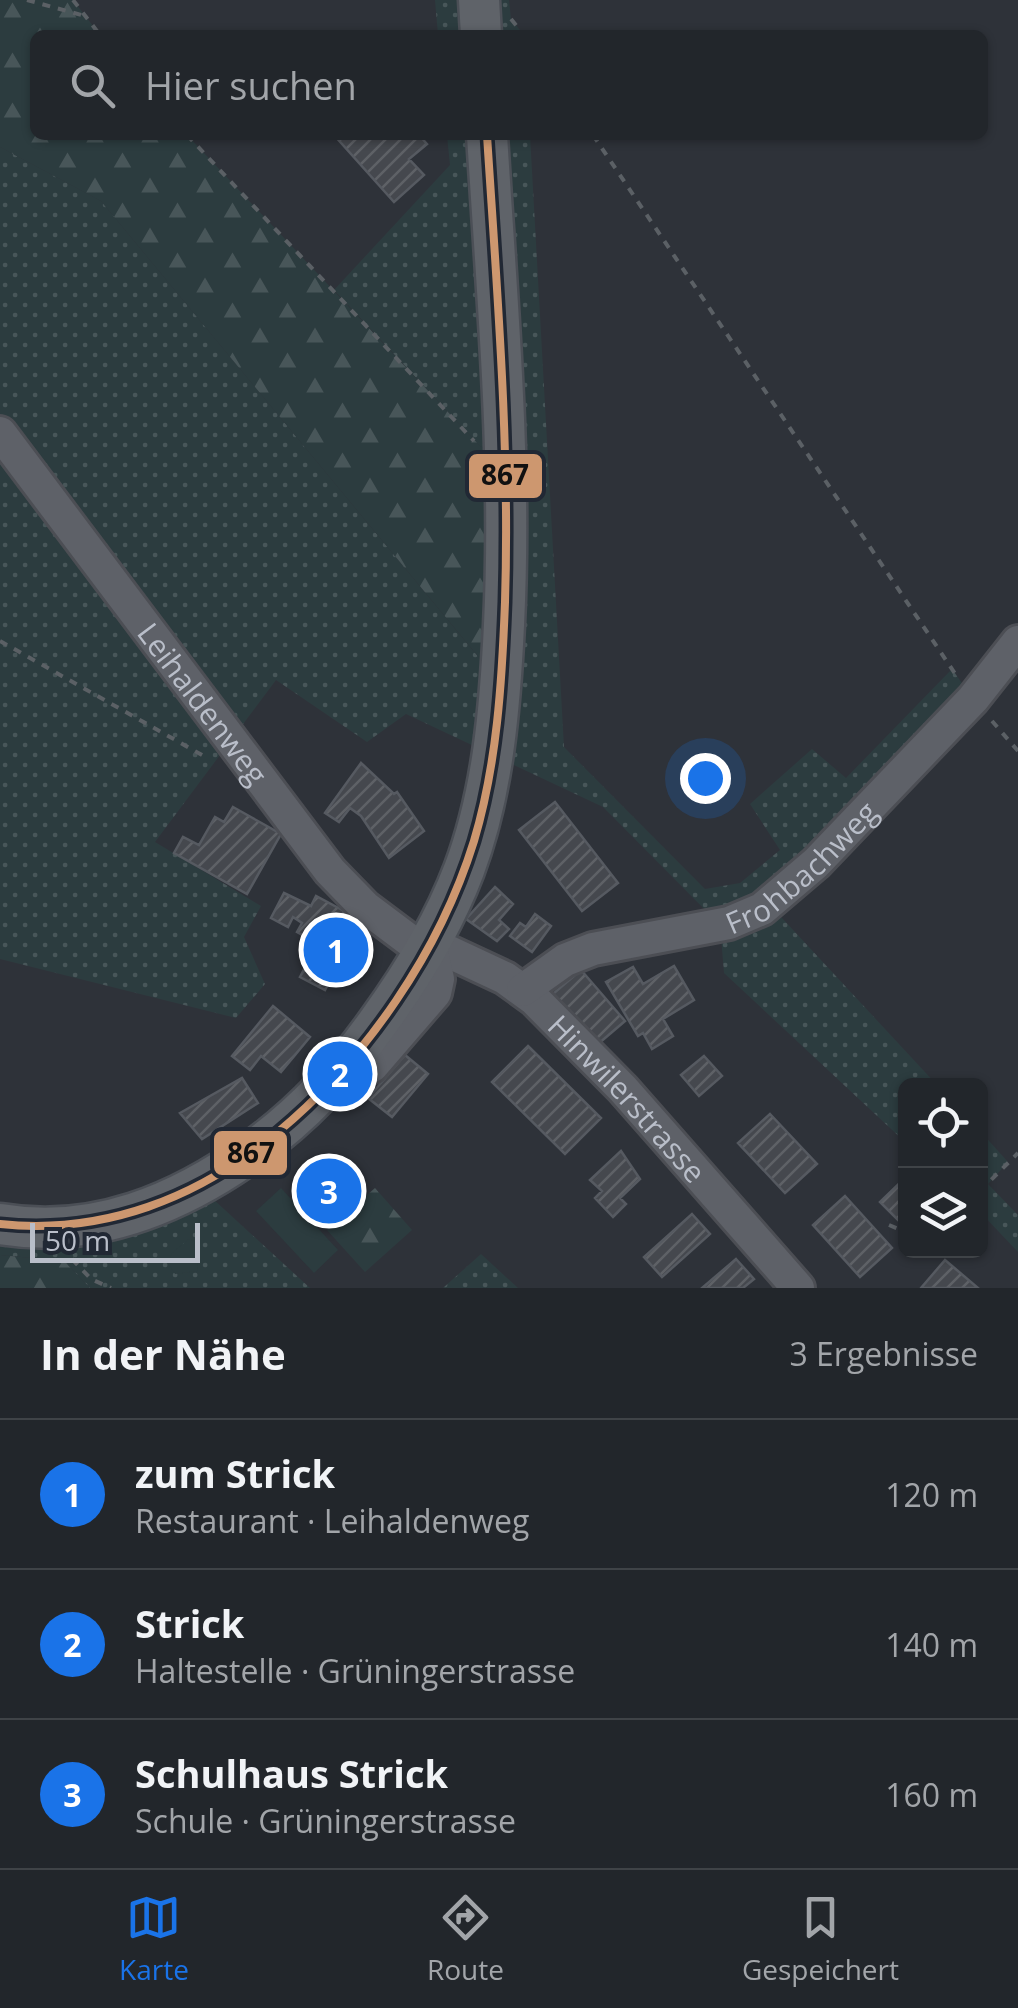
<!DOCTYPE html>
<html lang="de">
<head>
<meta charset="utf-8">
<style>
  :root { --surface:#22262b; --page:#2e3237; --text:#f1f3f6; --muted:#a2a5a9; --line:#3f4347; --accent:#1a73e8 }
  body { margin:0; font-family:"Open Sans",sans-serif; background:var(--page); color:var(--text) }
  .controls { position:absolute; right:30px; bottom:30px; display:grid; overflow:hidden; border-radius:15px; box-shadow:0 2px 8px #0004 }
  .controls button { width:90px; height:90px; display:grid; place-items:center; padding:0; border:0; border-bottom:2px solid var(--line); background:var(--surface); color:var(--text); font:50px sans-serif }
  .scale { position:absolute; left:30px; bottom:25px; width:170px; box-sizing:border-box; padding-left:10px; border:5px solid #b9bec9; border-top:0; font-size:28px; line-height:35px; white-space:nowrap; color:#b9bec9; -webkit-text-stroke:8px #212834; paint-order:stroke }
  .you { position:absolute; left:705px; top:778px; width:35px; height:35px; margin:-25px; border:8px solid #fff; border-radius:50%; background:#1a73e8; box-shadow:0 0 0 15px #1a73e833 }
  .badge { display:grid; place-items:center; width:65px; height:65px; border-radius:50%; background:var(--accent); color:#fff; font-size:32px; font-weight:700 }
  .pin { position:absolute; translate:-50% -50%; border:5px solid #fff; box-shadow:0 2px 10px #0006 }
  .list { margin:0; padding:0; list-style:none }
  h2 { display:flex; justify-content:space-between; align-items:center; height:130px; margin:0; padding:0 40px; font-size:42px }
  h2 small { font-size:32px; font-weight:400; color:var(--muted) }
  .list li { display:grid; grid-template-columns:65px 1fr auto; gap:30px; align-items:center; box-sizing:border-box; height:150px; padding:0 40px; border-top:2px solid var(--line) }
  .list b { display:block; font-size:38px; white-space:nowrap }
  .list p { margin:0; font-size:32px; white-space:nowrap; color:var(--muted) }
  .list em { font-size:32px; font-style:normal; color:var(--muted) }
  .icon { flex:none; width:55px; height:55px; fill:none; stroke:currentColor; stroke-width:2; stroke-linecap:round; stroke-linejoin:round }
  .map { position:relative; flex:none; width:1018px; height:1288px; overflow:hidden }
  .search { position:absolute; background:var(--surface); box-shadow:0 2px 8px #0004; left:30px; right:30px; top:30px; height:110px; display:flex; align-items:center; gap:25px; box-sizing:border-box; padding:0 35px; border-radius:15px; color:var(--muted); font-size:38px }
  .sheet { height:580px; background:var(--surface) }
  nav { display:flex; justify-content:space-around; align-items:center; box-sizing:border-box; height:140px; border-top:2px solid var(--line); background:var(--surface); font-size:28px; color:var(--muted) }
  nav a { display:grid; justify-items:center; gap:5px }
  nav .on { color:var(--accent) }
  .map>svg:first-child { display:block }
  .grass { fill:url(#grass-dots) }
  .forest { fill:url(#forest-firs) }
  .park { fill:#2c3c3f }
  .building { fill:url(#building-hatch); stroke:#565a61; stroke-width:2.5 }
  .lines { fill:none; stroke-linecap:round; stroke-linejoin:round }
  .minor-casing { stroke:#4c4e54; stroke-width:38 }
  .major-casing { stroke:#4b4f56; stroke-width:45 }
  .path { stroke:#5b6065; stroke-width:4; stroke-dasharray:8 8; stroke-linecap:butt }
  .minor { stroke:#5e6168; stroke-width:32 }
  .major { stroke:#5f6369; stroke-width:40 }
  .bus-1-casing { stroke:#212834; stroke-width:15 }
  .bus-1 { stroke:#cd976f; stroke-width:8 }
  .labels { text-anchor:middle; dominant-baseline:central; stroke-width:8; stroke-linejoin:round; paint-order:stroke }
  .street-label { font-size:30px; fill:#b9bec9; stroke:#212834 }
  .line-badge { stroke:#212834; stroke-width:4 }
  .pale-badge-label { font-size:28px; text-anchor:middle; font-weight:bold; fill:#111 }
</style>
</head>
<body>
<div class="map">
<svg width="1018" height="1288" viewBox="0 0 1018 1288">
  <defs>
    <pattern id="grass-dots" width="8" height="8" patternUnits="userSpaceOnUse" patternTransform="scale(2.5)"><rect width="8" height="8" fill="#2c3c3f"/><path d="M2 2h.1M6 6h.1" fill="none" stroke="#485659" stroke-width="1.8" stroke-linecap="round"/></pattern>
    <pattern id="forest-firs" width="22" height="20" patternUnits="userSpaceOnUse" patternTransform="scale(2.5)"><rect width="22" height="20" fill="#2c3c3f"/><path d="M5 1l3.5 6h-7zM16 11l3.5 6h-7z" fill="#485659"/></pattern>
    <pattern id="building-hatch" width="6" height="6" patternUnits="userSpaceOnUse" patternTransform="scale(2.5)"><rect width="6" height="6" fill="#45484e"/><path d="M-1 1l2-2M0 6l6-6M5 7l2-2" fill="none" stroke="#5e6166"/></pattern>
  </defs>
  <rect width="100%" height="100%" fill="#2e3239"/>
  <path class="grass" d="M435,0H509L511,19L524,35H438Z
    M447,135H530L564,747L705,889L740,883L780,850L750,804L812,749L846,778L952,669L973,699L769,904L937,1085L906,1086L905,1142L724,973L720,925L603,807L406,714L367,742L276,680L155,842L261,906L244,937L265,984L236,1018L0,959V147L101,201L500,683L508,461L480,446L334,290L450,165Z
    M981,1132L1008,1162L988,1184L1018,1215V1252L981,1213Z
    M200,1187L310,1288H90L64,1261L0,1255V1224Z
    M481,1254L518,1288H443Z"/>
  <path class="forest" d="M0,0H73L100,35H35V135H187L480,446L508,461L501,684L101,201L0,147Z
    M375,1188L412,1230L365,1272L327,1230Z
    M0,1255L64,1261L90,1288H0Z"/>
  <path class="park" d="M281,1188L338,1250L314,1273L256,1211Z
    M189,1239L200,1244L197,1271L175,1274L168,1263L172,1253Z"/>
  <path class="building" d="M334,135H419L427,144L409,159L424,175L394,202Z
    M361,763L394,794L397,792L424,831L389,858L361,816L350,808L339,822L325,813Z
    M555,802L618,883L582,911L519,830Z
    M233,807L281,834L247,894L174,853L183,837L199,845L215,817L224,822Z
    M495,887L513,904L499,920L509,929L497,941L466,919Z
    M284,893L311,906L316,896L344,911L324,947L297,932L302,923L293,917L288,927L271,918Z
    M344,911L370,924L351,961L336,953L334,957L341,960L325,990L300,977L318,943L324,947Z
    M535,914L551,926L532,952L510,936L520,923L526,927Z
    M674,966L694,1000L663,1019L673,1036L652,1049L643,1033L638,1036L606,982L633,967L643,984Z
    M581,970L625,1021L591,1050L547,999Z
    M273,1006L310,1037L281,1072L261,1056L250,1070L232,1056Z
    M528,1046L601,1118L565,1154L492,1082Z
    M405,1055L428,1074L392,1117L368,1098Z
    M704,1056L722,1076L699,1096L681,1075Z
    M242,1078L258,1103L202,1139L180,1113Z
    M770,1114L817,1164L785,1193L738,1143Z
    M621,1151L640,1179L620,1198L626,1204L613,1217L595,1198L602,1191L590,1180Z
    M336,1158L363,1188L323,1225L295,1195L311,1181L306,1176L317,1165L326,1167Z
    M906,1177V1227H905L880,1202Z
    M845,1196L892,1248L860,1277L813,1225Z
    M692,1214L710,1234L662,1277L644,1257Z
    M736,1259L754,1279L743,1288H702Z
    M945,1260L978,1288H921Z"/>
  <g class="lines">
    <g class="minor-casing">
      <g id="minor">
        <path id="s1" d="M0,433L330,871L365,907L425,952"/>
        <path id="s2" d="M430,943L505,978L534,999L623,1089L798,1288"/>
        <path id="s3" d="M523,990L565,960L593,949L729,923L762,909L816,863L973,699L1018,642"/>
        <path d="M330,1087L372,1066L435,993L438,979L430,943"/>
      </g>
    </g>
    <g class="major-casing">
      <path id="major" d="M479,0L481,35
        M0,1224C94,1240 179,1204 254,1150C304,1114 343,1072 379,1021C413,974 443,925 464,870C493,793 500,708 504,625C512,460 497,299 487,135"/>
    </g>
    <path class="path" d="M27,0L85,16
      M73,0L100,35
      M511,19L524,35
      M187,135L474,441
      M593,135L958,678
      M0,641L209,759
      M992,721L1018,751
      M980,1191L1018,1153
      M889,1225L906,1232
      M72,1259L91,1279L111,1288"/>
    <use href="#minor" class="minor"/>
    <use href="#major" class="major"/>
    <g class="bus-1-casing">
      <path id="bus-1" d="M0,1224C104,1235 198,1198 278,1132C366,1059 440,951 474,841C497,764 502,682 505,602C510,446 497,291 487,135"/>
    </g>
    <use href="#bus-1" class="bus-1"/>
  </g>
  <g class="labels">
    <g class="street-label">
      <text stroke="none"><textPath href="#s1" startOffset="338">Leihaldenweg</textPath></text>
      <text stroke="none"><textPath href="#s3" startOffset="312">Frohbachweg</textPath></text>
      <text stroke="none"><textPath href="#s2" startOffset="255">Hinwilerstrasse</textPath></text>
    </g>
  </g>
  <g class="line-badge">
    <rect x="467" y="452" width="77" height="48" rx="10" fill="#cd976f"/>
    <rect x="212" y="1129" width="77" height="48" rx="10" fill="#cd976f"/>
  </g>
  <g class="pale-badge-label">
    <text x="505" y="485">867</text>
    <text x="251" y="1163">867</text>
  </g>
</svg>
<div class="controls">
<button><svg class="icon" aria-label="locate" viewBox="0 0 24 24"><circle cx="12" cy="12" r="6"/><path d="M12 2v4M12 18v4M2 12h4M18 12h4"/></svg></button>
<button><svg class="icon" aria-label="layers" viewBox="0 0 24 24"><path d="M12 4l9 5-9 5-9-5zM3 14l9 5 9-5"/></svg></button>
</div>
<div class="scale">50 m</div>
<div class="you"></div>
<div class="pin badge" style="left:336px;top:950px">1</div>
<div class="pin badge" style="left:340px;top:1074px">2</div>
<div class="pin badge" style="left:329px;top:1191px">3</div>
<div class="search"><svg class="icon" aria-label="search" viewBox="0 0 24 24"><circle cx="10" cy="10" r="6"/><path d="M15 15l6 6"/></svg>Hier suchen</div>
</div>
<section class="sheet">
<h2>In der Nähe<small>3 Ergebnisse</small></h2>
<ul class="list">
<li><span class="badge">1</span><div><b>zum Strick</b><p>Restaurant · Leihaldenweg</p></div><em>120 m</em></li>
<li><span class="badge">2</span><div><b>Strick</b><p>Haltestelle · Grüningerstrasse</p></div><em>140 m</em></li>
<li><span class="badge">3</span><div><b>Schulhaus Strick</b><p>Schule · Grüningerstrasse</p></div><em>160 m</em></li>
</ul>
</section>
<nav>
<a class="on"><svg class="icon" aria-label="map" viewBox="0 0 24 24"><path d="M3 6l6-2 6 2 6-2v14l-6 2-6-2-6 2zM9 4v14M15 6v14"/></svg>Karte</a>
<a><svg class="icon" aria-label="directions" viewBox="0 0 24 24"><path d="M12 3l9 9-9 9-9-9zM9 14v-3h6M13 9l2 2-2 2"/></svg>Route</a>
<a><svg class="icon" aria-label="saved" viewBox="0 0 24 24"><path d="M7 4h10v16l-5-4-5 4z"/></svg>Gespeichert</a>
</nav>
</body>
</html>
